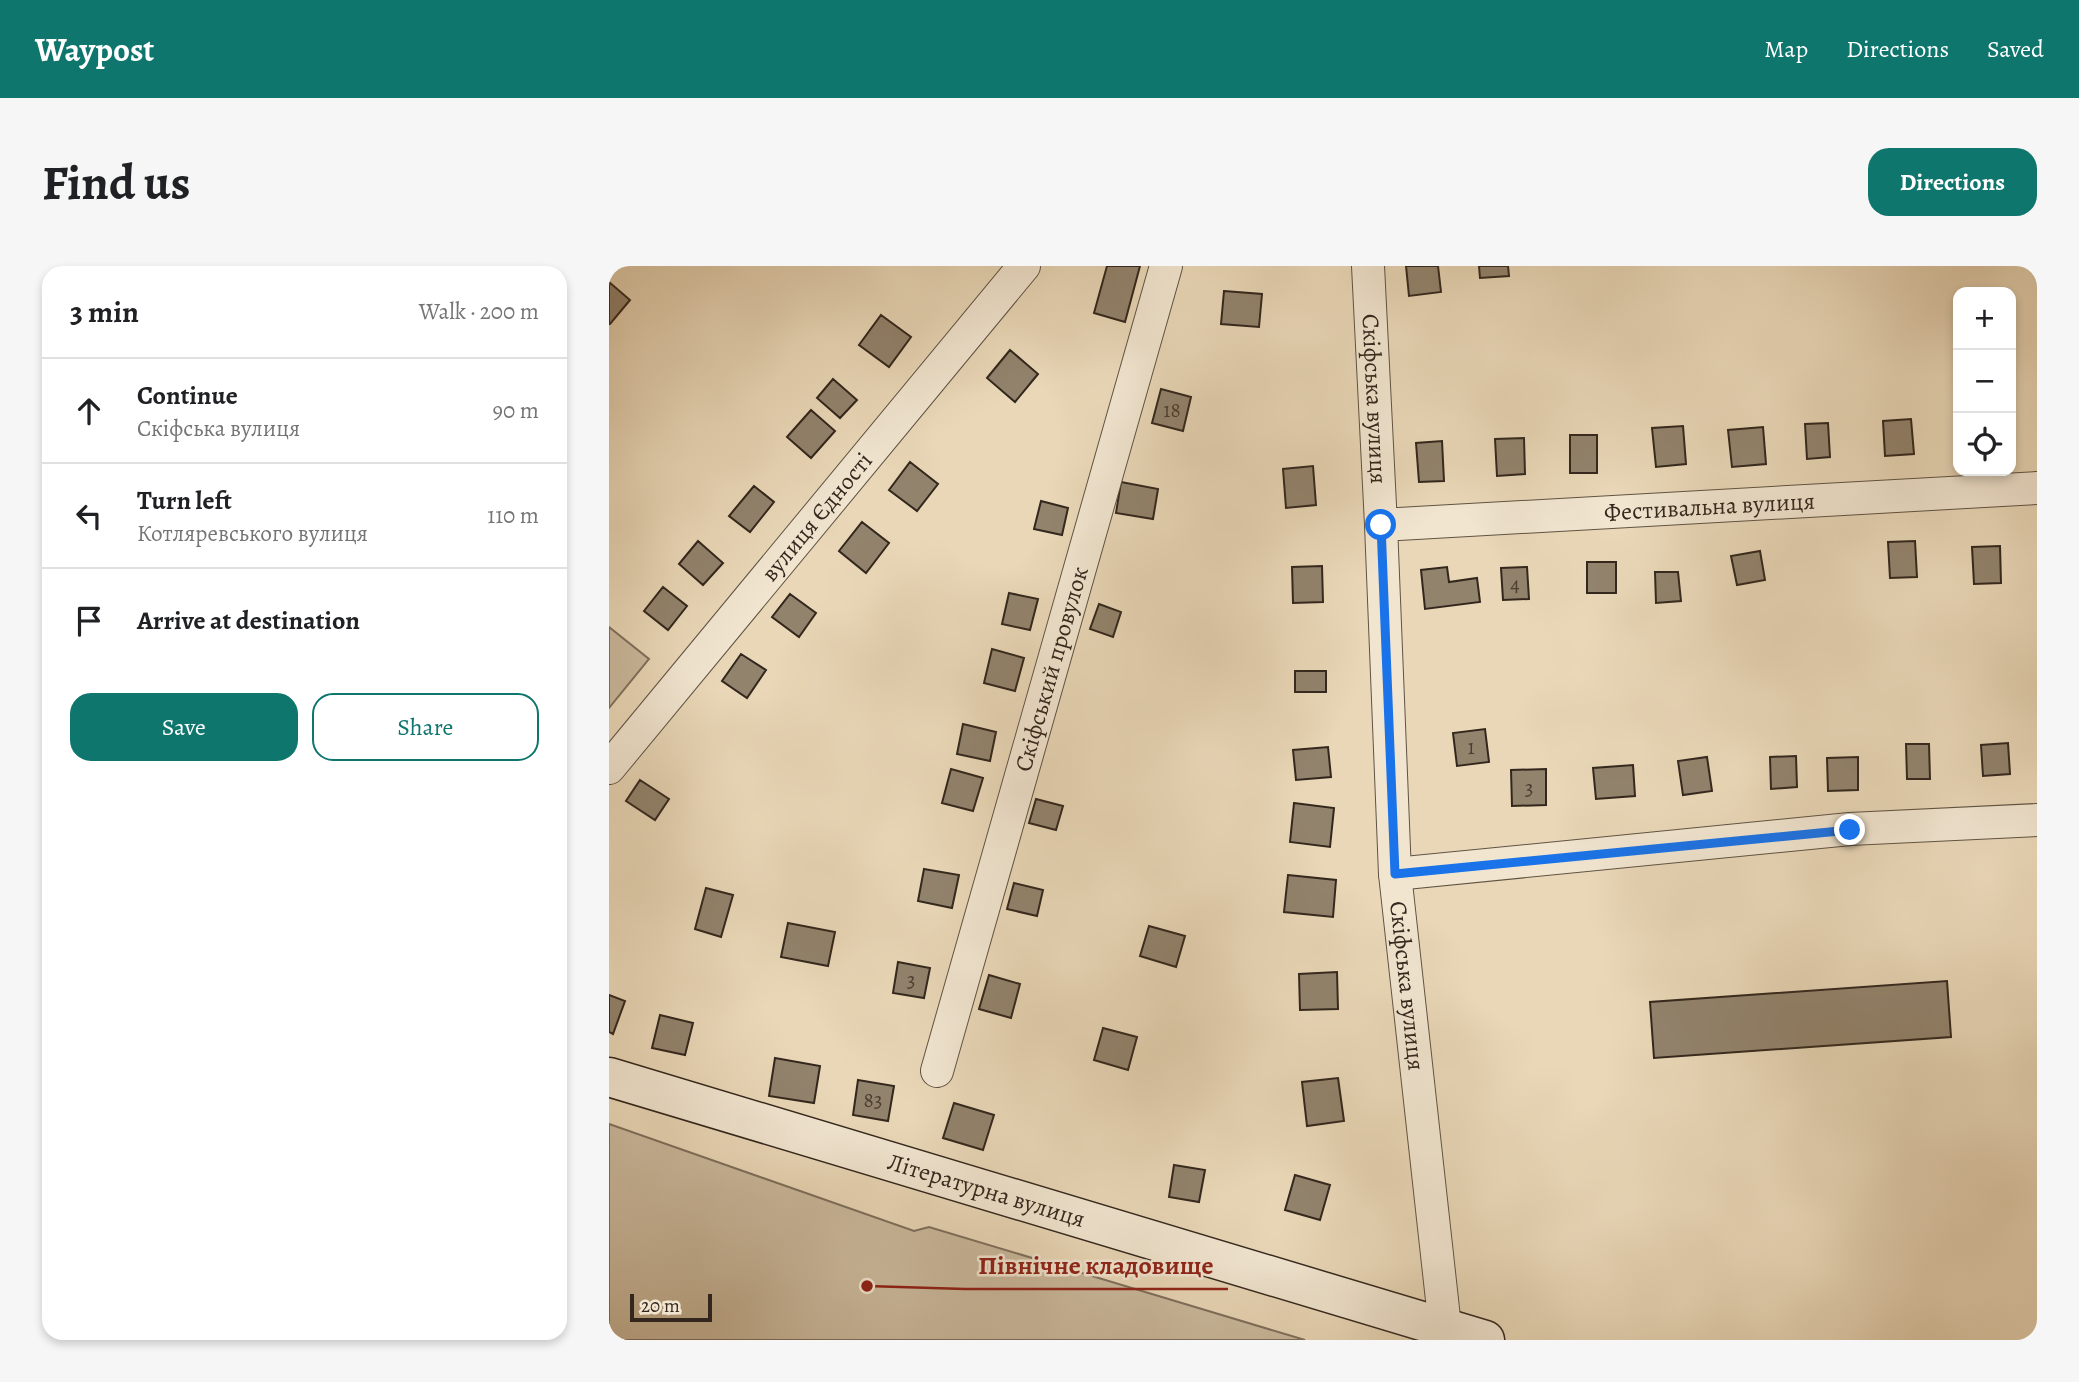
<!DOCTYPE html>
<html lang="en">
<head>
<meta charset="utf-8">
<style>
  :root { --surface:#fff; --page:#f6f6f6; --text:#202124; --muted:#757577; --line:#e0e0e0; --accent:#0f766e }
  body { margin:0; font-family:Alegreya,serif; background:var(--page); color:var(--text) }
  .controls { position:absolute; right:21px; top:21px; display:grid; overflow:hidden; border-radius:14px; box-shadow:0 4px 10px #0003 }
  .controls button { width:63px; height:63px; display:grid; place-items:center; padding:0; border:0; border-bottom:2px solid var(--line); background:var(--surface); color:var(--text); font:35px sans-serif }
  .scale { position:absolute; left:21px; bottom:18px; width:82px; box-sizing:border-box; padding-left:7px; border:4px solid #33271d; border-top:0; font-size:19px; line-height:24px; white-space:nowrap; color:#33271d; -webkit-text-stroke:5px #f1e5d0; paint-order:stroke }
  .stop { position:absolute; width:21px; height:21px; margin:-16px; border:5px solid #1a73e8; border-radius:50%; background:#fff }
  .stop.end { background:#1a73e8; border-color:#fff; box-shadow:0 2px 7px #0008 }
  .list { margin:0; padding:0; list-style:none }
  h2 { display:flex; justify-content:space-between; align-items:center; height:91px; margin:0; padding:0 28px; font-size:30px }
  h2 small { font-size:23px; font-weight:400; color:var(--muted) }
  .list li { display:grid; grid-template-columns:46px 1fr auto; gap:21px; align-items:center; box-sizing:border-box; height:105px; padding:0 28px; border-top:2px solid var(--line) }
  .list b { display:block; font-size:26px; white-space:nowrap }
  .list p { margin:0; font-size:23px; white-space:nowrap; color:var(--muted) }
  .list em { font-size:23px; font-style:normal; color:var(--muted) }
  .actions { display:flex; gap:14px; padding:21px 28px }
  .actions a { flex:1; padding:16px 0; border:2px solid var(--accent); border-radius:21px; text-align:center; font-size:24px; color:var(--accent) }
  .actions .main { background:var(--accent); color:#fff }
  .icon { flex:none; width:38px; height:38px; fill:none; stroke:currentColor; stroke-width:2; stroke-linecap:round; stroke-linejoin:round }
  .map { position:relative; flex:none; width:1428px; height:1074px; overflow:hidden; border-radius:21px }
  header { display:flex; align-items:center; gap:42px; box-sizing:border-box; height:98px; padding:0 35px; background:var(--accent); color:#fff }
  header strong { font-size:33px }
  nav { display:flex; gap:38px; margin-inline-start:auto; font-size:24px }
  .intro { display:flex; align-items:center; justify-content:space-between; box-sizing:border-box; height:168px; padding:0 42px }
  h1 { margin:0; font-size:49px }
  .button { padding:18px 32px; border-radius:21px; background:var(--accent); color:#fff; font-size:24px; font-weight:700 }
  main { display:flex; gap:42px; padding:0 42px }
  aside { flex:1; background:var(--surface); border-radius:21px; box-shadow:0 4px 10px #0003 }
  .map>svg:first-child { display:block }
  .green { fill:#cab99d; stroke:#7e705d; stroke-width:2 }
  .building { fill:#92836d; stroke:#33271d; stroke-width:2 }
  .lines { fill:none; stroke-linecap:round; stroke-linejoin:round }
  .street-casing { stroke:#605344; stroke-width:34 }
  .secondary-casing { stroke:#33271d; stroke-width:41 }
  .street { stroke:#f1e5d0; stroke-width:32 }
  .secondary { stroke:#f1e5d0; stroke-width:38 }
  .route { stroke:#1a73e8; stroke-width:9 }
  .labels { text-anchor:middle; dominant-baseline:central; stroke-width:5; stroke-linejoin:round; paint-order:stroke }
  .number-label { font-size:21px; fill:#4b3e31 }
  .street-label { font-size:24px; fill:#33271d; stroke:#f1e5d0 }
  .leader { fill:none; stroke:#8f2418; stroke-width:2.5 }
  .callout-dot { fill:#8f2418; stroke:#f1e5d0; stroke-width:2.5 }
  .callout-label { font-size:26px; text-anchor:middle; font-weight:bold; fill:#8f2418; stroke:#f1e5d0; stroke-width:5; stroke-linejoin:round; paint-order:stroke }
</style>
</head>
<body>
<header>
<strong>Waypost</strong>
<nav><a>Map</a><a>Directions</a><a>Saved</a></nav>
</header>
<div class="intro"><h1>Find us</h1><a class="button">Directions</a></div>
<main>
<aside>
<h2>3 min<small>Walk · 200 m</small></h2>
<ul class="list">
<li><svg class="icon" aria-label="ahead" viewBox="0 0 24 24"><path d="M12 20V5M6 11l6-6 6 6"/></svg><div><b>Continue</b><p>Скіфська вулиця</p></div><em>90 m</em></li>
<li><svg class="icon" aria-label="left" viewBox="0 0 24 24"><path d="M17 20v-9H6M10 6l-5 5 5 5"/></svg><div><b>Turn left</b><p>Котляревського вулиця</p></div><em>110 m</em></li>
<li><svg class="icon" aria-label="arrive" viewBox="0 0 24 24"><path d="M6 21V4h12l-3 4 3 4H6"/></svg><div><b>Arrive at destination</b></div></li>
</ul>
<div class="actions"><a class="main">Save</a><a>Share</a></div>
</aside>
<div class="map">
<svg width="1428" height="1074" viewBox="0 0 1428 1074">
  <rect width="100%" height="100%" fill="#e9d7b7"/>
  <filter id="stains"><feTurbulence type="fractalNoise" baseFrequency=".00286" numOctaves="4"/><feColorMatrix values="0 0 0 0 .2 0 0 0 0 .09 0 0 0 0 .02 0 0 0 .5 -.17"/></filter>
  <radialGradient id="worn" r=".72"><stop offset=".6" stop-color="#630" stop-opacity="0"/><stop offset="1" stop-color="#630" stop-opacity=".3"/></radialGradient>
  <path class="green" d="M0,361L40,393L0,442Z
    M0,858L305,965L320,961L696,1074H0Z"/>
  <path class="building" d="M498,0H531L516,56L485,47Z
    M797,0H829L832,26L800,30Z
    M870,0H899L900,10L871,12Z
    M0,16L21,34L1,58H0Z
    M615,25L653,28L650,61L612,58Z
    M272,49L302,71L280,101L250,79Z
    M401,84L429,108L406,136L378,112Z
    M224,113L248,134L231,152L208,132Z
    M552,123L582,131L574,165L543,157Z
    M202,144L226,165L202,192L178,171Z
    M1302,153L1305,188L1276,190L1274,155Z
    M1219,157L1221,191L1198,193L1196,158Z
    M1074,160L1077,198L1047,201L1043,162Z
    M1154,161L1157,198L1123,201L1119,164Z
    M961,169H988V207H961Z
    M915,172L916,208L888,210L886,173Z
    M833,175L835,215L810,216L807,177Z
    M301,196L329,218L308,245L280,224Z
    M704,200L707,239L677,242L674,203Z
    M512,216L549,223L544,253L507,247Z
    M145,220L165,236L141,266L120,250Z
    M432,235L459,242L453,269L425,263Z
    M253,256L280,277L257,307L230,285Z
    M89,275L114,297L94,319L70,298Z
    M1306,275L1308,311L1281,312L1279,276Z
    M1391,280L1392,317L1365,318L1363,281Z
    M1151,285L1156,314L1128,319L1122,290Z
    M978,296H1007V327H978Z
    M713,300L714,336L684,337L683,301Z
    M838,301L840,316L868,312L871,336L816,343L812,304Z
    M918,301L920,333L894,334L892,302Z
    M1046,306H1069L1072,335L1047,337Z
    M54,321L78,340L59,364L35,345Z
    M400,327L429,333L421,364L393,358Z
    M181,328L207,347L190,371L163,351Z
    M490,338L512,346L504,371L481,363Z
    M383,383L415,392L406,425L375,417Z
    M132,388L157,404L138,432L113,415Z
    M686,405H717V426H686Z
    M354,458L387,466L381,495L348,488Z
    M876,463L880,496L848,500L844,467Z
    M1399,477L1401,508L1374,510L1372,479Z
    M1297,478H1320L1321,513H1298Z
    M719,481L722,511L687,514L684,484Z
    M1187,490L1188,521L1162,523L1161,491Z
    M1098,491L1103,525L1074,529L1069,495Z
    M1249,491V524L1219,525L1218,492Z
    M1024,499L1026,530L987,533L984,502Z
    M342,503L374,512L364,545L333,537Z
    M937,503V539L903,540L902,504Z
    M31,514L60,533L46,554L17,535Z
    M427,533L454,540L447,564L420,557Z
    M685,537L725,542L721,581L681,576Z
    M315,603L350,609L343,642L309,635Z
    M679,609L727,614L724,651L675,646Z
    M405,617L434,624L428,650L398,643Z
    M97,622L124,629L112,671L86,663Z
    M179,657L226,666L219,700L172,691Z
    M540,660L576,670L567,701L531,690Z
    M289,696L321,702L315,732L284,727Z
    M728,706L729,743L691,744L690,708Z
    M380,709L411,718L402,752L370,743Z
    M1338,715L1342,771L1045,792L1041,736Z
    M0,729L16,735L4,768L0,766Z
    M51,749L84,757L76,789L43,782Z
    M494,762L528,771L519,804L485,794Z
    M166,792L211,800L205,837L160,830Z
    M729,812L735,855L698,860L693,816Z
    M249,814L285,820L279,855L244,849Z
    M345,837L385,849L374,884L334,872Z
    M565,899L596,904L590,936L560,931Z
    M686,909L721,919L711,954L676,944Z"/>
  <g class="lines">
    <g class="street-casing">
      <g id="street">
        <path id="s1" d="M759,0L772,259L786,608L836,1061"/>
        <path id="s2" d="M772,259L1428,222"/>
        <path id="s3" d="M0,502L415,0"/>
        <path d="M786,608L1241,563L1428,554"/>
        <path id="s4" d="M328,805L557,0"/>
      </g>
    </g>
    <g class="secondary-casing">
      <g id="secondary">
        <path id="s5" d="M0,811L876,1074"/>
      </g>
    </g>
    <use href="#street" class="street"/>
    <use href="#secondary" class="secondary"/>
  </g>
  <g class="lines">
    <path class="route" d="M772,259L786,608L1241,564"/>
  </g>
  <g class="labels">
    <g class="number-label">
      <text x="563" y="144">18</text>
      <text x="906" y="318">4</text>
      <text x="862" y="481">1</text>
      <text x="920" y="522">3</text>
      <text x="302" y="714">3</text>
      <text x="264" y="834">83</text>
    </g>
    <g class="street-label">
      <text stroke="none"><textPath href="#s1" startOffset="133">Скіфська вулиця</textPath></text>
      <text stroke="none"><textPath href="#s2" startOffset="329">Фестивальна вулиця</textPath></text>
      <text stroke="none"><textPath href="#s3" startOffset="326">вулиця Єдності</textPath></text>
      <text stroke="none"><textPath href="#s4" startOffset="418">Скіфський провулок</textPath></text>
      <text stroke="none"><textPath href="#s1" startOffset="721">Скіфська вулиця</textPath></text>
      <text stroke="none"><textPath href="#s5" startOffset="394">Літературна вулиця</textPath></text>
    </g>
  </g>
  <path class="leader" d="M258 1020L356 1023H619"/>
  <circle class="callout-dot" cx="258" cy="1020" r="7"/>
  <g class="callout-label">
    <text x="487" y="1008">Північне кладовище</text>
  </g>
  <rect width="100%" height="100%" filter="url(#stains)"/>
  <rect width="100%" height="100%" fill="url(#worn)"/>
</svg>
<div class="controls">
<button>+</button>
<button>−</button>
<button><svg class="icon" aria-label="locate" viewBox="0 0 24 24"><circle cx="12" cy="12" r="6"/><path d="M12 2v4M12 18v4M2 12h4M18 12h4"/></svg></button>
</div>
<div class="scale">20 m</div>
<div class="stop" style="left:772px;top:259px"></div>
<div class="stop end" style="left:1241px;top:564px"></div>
</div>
</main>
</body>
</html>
